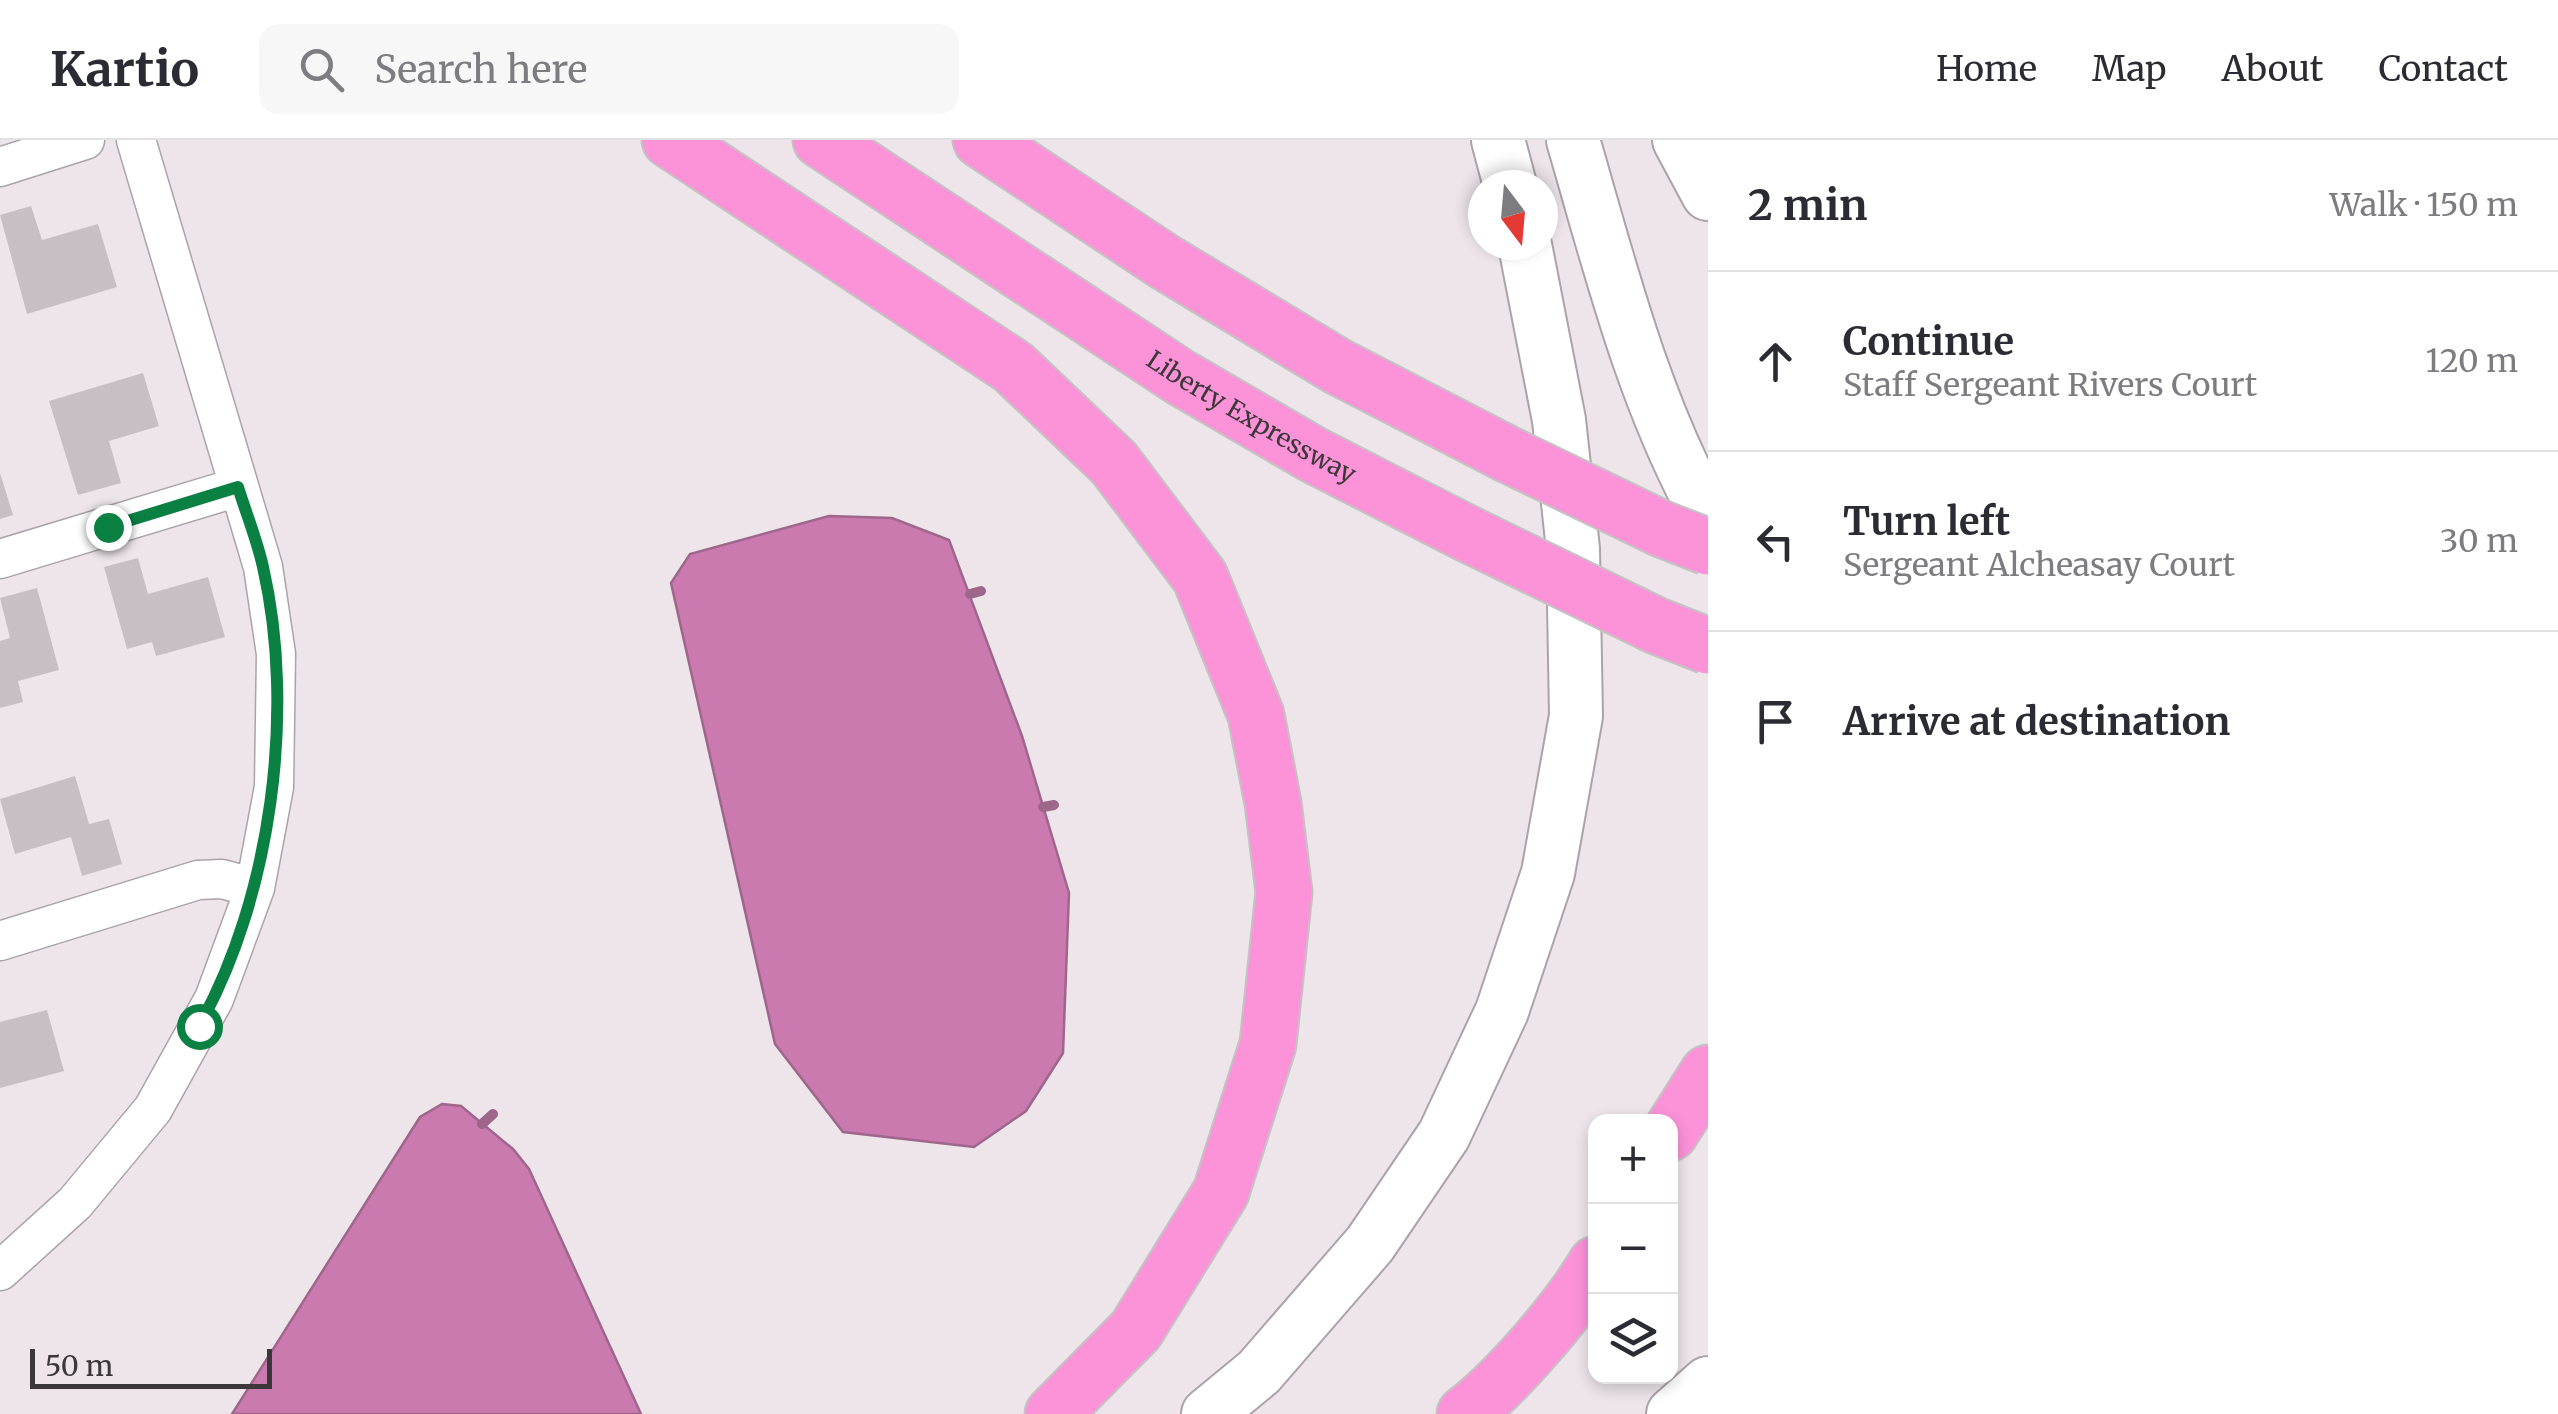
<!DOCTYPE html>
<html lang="en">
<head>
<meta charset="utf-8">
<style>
  :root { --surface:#fff; --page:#f7f7f7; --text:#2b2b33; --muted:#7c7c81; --line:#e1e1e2 }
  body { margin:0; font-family:Merriweather,serif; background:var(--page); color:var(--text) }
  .controls { position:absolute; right:30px; bottom:30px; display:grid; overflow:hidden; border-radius:20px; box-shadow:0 5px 15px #0003 }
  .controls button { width:90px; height:90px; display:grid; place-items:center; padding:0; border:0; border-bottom:2px solid var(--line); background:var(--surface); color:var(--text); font:50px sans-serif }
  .compass { position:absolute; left:1468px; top:30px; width:90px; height:90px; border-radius:50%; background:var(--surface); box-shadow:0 5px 15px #0003; rotate:164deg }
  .scale { position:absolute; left:30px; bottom:25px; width:242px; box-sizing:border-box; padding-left:10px; border:5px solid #3c383a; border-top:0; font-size:28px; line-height:35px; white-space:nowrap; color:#3c383a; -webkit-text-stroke:8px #ede5ea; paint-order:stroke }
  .stop { position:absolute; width:30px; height:30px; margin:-22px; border:8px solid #0b8043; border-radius:50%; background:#fff }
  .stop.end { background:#0b8043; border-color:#fff; box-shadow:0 2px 10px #0008 }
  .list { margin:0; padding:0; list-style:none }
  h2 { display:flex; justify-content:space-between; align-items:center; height:130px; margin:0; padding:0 40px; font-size:42px }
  h2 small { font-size:32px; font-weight:400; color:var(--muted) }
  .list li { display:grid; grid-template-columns:65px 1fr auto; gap:30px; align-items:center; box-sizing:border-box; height:180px; padding:0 40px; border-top:2px solid var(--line) }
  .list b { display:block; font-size:38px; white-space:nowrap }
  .list p { margin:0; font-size:32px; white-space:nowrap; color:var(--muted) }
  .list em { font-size:32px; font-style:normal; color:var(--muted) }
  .icon { flex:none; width:55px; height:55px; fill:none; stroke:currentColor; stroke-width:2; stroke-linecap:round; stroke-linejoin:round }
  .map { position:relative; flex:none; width:1708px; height:1274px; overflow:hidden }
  header { display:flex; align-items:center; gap:60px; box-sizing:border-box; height:140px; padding:0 50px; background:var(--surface); border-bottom:2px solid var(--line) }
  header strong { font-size:48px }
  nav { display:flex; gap:55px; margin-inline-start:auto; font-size:35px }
  .search { width:700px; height:90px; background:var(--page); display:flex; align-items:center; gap:25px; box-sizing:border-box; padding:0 35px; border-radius:20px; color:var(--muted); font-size:38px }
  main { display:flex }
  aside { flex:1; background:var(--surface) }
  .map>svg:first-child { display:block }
  .water { fill:#ca7aaf; stroke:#9f668c; stroke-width:2.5 }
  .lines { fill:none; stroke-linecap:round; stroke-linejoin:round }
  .stream { stroke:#9f668c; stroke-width:10 }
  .building { fill:#c8bfc4 }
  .street-casing { stroke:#aba3a8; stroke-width:41 }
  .secondary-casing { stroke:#aba3a8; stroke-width:56 }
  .highway-casing { stroke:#c4c3c4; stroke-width:59 }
  .street { stroke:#fff; stroke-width:38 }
  .secondary { stroke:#fff; stroke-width:52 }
  .highway { stroke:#fc92d8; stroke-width:55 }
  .highway-bridge-casing { stroke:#c4c3c4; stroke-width:59; stroke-linecap:butt }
  .highway-bridge { stroke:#fc92d8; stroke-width:55 }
  .route { stroke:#0b8043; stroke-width:12 }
  .labels { text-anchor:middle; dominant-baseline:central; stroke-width:8; stroke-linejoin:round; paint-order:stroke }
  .street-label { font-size:25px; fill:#3c383a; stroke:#ede5ea }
</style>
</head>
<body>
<header>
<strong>Kartio</strong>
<div class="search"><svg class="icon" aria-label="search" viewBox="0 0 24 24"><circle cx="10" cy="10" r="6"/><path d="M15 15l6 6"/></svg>Search here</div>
<nav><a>Home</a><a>Map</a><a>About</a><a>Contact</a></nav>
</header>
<main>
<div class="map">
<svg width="1708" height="1274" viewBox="0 0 1708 1274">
  <rect width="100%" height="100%" fill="#ede5ea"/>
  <path class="water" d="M829,376L892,378L949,400L1022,596L1069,753L1063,913L1026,971L974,1007L843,992L775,904L671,443L690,414Z
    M442,964L461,966L513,1009L529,1029L641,1274H232L420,977Z"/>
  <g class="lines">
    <path class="stream" d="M970,454L981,451
      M1043,667L1054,665
      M482,984L493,974"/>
  </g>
  <path class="building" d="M31,66L42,100L98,84L117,147L27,174L0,75Z
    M143,233L159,286L109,301L121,343L78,355L49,261Z
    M0,333L13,375L0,379Z
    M138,418L148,454L208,437L225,497L156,516L152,502L127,509L104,427Z
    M37,448L59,530L18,541L23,562L0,568V501L10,498L0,458Z
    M75,636L89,684L109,679L122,724L82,736L71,697L15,714L0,659Z
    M47,870L64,931L0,948V882Z"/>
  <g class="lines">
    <g class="street-casing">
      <path id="street" d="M0,27L85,0
        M0,419L238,347
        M0,801L198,740L222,739L255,748
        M0,1131L75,1063L153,969L214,859L255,748L274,647L276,514L263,427L136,0"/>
    </g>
    <g class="secondary-casing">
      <path id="secondary" d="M1498,0L1510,45
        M1573,0C1610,127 1643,261 1708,377
        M1679,0L1708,54
        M1208,1274L1259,1232L1370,1104L1444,995L1502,871L1548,733L1576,576L1573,409L1559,280L1525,105
        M1673,1274L1708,1243"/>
    </g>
    <g class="highway-casing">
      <g id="highway">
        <path d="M670,0L1013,227L1114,323L1200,437L1256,575L1273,663L1284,752L1268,904L1221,1052L1136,1190L1053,1274"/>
        <path id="s1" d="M821,0L1180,237L1312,314L1466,393"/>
        <path d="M981,0L1165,122L1337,226L1507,314"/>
        <path d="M1670,993L1708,933"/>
        <path d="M1465,1274C1507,1242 1569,1170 1596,1124"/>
      </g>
    </g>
    <use href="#street" class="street"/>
    <use href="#secondary" class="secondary"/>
    <use href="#highway" class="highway"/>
    <g class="highway-bridge-casing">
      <path id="highway-bridge" d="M1507,314L1662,389L1708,407
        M1466,393L1657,486L1708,506"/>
    </g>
    <use href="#highway-bridge" class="highway-bridge"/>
  </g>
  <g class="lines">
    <path class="route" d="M108,387L238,347C246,373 257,400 263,427C296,571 271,758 199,886"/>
  </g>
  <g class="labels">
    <g class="street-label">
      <text stroke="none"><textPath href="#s1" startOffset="512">Liberty Expressway</textPath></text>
    </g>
  </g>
</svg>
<div class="controls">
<button>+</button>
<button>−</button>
<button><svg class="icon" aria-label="layers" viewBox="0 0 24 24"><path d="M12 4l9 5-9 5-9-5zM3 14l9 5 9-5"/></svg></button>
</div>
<svg class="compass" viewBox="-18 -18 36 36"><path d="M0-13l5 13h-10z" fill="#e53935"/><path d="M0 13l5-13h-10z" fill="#7c7c81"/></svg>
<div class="scale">50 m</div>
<div class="stop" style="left:199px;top:886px"></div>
<div class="stop end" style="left:108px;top:387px"></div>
</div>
<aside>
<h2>2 min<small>Walk · 150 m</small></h2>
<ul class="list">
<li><svg class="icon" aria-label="ahead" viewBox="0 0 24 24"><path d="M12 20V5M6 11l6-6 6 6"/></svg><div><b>Continue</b><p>Staff Sergeant Rivers Court</p></div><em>120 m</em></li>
<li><svg class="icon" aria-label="left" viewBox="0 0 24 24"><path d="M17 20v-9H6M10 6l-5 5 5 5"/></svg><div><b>Turn left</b><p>Sergeant Alcheasay Court</p></div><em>30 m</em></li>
<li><svg class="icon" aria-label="arrive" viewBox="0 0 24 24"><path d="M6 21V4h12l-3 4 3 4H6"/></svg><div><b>Arrive at destination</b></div></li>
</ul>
</aside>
</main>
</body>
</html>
